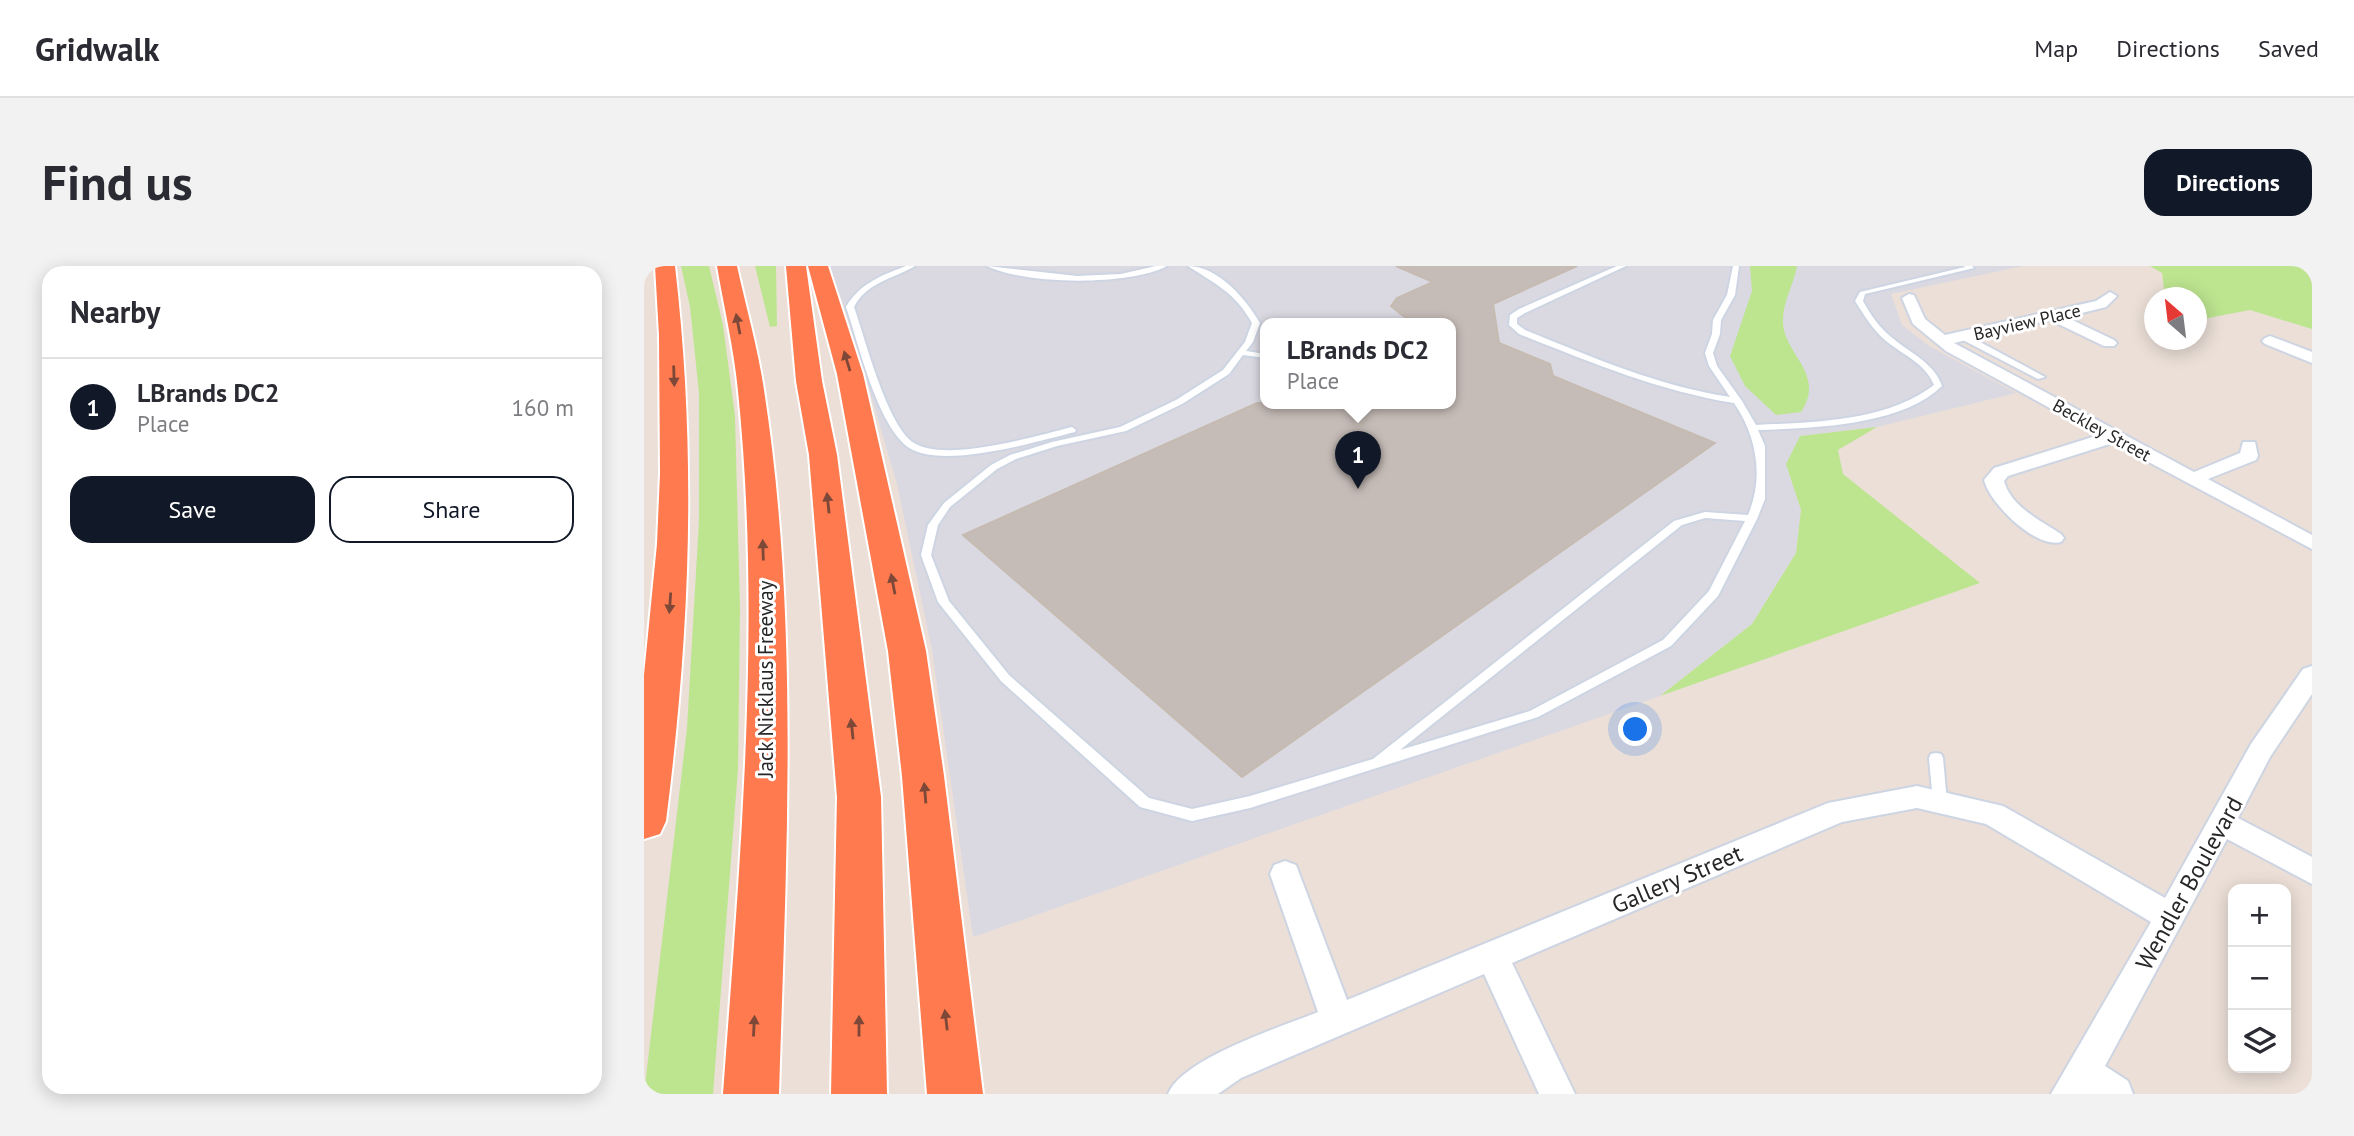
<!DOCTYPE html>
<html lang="en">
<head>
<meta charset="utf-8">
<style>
  :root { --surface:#fff; --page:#f2f2f3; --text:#2b2b33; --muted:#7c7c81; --line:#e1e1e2; --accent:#111827 }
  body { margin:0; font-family:"PT Sans",sans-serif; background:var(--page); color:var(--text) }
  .controls { position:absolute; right:21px; bottom:21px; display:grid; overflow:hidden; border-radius:14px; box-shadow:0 4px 18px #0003 }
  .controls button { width:63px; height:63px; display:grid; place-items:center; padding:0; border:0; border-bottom:2px solid var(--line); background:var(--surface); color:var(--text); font:35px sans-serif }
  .compass { position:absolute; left:1500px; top:21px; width:63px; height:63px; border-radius:50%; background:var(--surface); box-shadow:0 4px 18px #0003; rotate:332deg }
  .you { position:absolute; left:992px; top:464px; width:24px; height:24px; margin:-18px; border:5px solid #fff; border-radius:50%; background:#1a73e8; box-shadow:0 0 0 10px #1a73e833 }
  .badge { display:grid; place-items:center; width:46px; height:46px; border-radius:50%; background:var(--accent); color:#fff; font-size:23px; font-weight:700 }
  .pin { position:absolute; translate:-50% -58px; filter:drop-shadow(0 2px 4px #0008) }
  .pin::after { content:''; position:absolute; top:37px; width:24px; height:21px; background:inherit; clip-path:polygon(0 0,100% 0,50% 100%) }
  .popup { position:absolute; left:616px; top:52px; width:196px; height:91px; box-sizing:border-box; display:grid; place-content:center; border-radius:14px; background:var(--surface); filter:drop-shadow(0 2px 5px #0005); font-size:23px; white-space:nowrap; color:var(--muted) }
  .popup b { font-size:26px; color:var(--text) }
  .popup::after { content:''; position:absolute; left:50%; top:100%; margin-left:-14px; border:14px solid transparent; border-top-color:var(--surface) }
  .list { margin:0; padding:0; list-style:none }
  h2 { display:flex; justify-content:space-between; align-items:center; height:91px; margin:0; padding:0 28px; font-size:30px }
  h2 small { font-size:23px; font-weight:400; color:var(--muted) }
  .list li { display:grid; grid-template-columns:46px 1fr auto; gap:21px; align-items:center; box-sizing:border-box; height:98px; padding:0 28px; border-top:2px solid var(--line) }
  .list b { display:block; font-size:26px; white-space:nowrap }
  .list p { margin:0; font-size:23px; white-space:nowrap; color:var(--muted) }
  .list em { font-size:23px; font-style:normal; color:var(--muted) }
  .actions { display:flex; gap:14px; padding:21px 28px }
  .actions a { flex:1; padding:16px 0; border:2px solid var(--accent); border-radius:21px; text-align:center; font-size:24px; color:var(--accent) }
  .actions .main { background:var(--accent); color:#fff }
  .icon { flex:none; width:38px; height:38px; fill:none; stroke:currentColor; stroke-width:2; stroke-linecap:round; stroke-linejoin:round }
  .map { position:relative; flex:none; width:1668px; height:828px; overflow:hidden; border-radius:21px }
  header { display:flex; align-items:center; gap:42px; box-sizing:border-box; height:98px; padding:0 35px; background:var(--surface); border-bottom:2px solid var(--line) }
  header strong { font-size:33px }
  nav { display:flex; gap:38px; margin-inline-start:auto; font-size:24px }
  .intro { display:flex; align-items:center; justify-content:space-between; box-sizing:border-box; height:168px; padding:0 42px }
  h1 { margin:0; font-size:49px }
  .button { padding:18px 32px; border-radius:21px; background:var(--accent); color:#fff; font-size:24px; font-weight:700 }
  main { display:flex; gap:42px; padding:0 42px }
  aside { flex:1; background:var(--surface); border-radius:21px; box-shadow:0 4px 18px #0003 }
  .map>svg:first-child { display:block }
  .industrial { fill:#dad9e2; fill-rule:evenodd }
  .green { fill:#bde590 }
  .building { fill:#c6bcb7; stroke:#c6bbb1; stroke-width:2 }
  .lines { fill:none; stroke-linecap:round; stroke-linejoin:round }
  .service-casing { stroke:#cdd4e2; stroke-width:4 }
  .minor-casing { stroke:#cdd4e2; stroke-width:4 }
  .motorway-casing { stroke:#fff; stroke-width:4 }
  .service { fill:#fff; fill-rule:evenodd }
  .minor { fill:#fff; fill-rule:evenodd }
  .motorway { fill:#ff7a4e; fill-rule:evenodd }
  .oneway { fill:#7d4837 }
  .labels { text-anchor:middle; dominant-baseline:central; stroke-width:6; stroke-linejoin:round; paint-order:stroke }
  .far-street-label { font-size:18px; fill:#272727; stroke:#fff }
  .street-label { font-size:21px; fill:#272727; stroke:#fff }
  .near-street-label { font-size:24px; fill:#272727; stroke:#fff }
</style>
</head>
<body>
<header>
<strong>Gridwalk</strong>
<nav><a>Map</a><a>Directions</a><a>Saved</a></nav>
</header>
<div class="intro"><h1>Find us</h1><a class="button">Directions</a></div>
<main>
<aside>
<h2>Nearby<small></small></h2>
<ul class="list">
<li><span class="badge">1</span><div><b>LBrands DC2</b><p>Place</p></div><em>160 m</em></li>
</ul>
<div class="actions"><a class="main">Save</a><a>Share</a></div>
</aside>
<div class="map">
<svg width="1668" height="828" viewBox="0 0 1668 828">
  <rect width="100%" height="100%" fill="#ebdfd7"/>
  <path class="industrial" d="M185,0H1379L1247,28L1258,59L1285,80L1372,127L1233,161L1156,170L1142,198L1157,244L1152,287L1108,358L1016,430L329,671L288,384L253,218L205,55ZM621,57H807V137H621Z"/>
  <path class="green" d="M37,0H65L79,59L91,150L96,342L94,503L69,828H0L43,462L55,254V127L46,41Z
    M111,0H132L133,60L126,61Z
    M1106,0H1153C1150,18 1139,35 1139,54C1138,88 1183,107 1157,146L1132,149L1101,120L1086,90L1108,25Z
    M1506,0H1668V63L1606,44L1564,52L1553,49L1552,32L1521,31L1518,7Z
    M1233,161L1194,184L1199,208L1336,317L1016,430L1108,358L1152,287L1157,244L1142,198L1156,170Z"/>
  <path class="building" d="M752,0H933L849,38L855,77L906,98L909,110L1071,177L598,511L319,269L613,137H807V57H768L747,40L753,32L789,16Z"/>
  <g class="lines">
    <g class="service-casing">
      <path id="service" d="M262,0H271C249,13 223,16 210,41C221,72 243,160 270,177C302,197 392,170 428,161L432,164L431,166C394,175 290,207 260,178C231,150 215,79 202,41C215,18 238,9 262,0Z
        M343,0L433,10L477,8L512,0H523C486,20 381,19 343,0Z
        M544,0C574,0 602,33 616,57L609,76L602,85L621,88V92L599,89L585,108L538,138L482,165L413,180L372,193L353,203L306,241L294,259L287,289L305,335L365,409L505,532L548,543L606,530L729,493L1030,255L1061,246L1104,249C1120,212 1113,170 1090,137C1015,125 946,96 875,68L865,59L866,49L875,43L973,0H982L881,47L873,52V58L881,64C948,91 1014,120 1086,131L1065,100L1061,87L1068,68L1069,54L1083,29L1089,0H1095L1091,29L1077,54L1076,68L1069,87L1073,100L1098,135L1112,159C1171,156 1241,156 1290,119C1281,97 1259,89 1242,75C1229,64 1220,49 1211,35L1216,26L1321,1L1320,0H1328L1330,2L1221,28L1219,35C1226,48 1235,61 1246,70C1265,87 1289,95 1298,120C1257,160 1169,162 1114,164L1121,180V233L1113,253L1074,330L1027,380L894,451L606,542L548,555L496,541L357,415L294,336L277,289L284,259L300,237L347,199L366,189L408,176L476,161L532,134L579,104L601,76L608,57C591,26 571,18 544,0ZM1061,252L1101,255L1065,325L1019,374L886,445L756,484L1038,259Z
        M1317,69H1323L1401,111L1394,113L1317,73Z
        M1292,487L1297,488L1299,492L1303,536L1301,540L1296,542L1291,540L1289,536L1285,492L1287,488Z"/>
    </g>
    <g class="minor-casing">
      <path id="minor" d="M1466,26L1473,30L1462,41L1422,51L1470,74L1473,77L1470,80H1460L1406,54L1310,77L1550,206L1596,187L1599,176H1611L1614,190L1612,194L1564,213L1668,269V283L1469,177L1364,210L1360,215C1367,241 1396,254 1417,268L1420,272L1417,276C1392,283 1346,238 1340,214L1350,202L1455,169L1302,85L1269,58L1258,32L1265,28L1270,29L1281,53L1301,69L1452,35Z
        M1626,70L1668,86V97L1621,78L1618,75L1621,72Z
        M1668,400V428L1626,491L1594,552L1668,591V618L1583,573L1461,800L1484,815L1489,828H1407L1507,656L1342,558L1273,542L1198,556L868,697L931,828H895L840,708L597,812L574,828H524C539,792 637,761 674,746L626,608L630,599L641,595L652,599L703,734L1184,537L1273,520L1359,540L1521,632L1607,478L1659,403Z"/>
    </g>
    <g class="motorway-casing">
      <path id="motorway" d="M11,0H31C53,190 46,366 22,555L16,568L0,573V409L13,278L16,208L15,69Z
        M73,0H93C102,41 114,83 120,124C156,357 142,594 135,828H79C96,595 118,359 94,125C90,83 80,41 73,0Z
        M142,0H162L178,115L193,189L237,531L243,828H187L193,531L165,189L152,115Z
        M164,0H184L219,108L282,385L300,510L339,828H283L258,510L244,385L193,108Z"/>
    </g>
    <use href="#service" class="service"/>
    <use href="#minor" class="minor"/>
    <use href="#motorway" class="motorway"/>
  </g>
  <defs><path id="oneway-solid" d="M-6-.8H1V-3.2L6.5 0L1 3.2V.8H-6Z" transform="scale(1.75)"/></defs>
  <g class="oneway">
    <use href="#oneway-solid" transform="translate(94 58) rotate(-101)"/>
    <use href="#oneway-solid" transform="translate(203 95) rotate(-107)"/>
    <use href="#oneway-solid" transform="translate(30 110) rotate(88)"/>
    <use href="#oneway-solid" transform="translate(184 237) rotate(-96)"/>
    <use href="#oneway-solid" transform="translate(119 284) rotate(-92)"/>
    <use href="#oneway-solid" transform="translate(249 318) rotate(-101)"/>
    <use href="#oneway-solid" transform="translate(26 337) rotate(94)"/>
    <use href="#oneway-solid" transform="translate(208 463) rotate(-96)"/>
    <use href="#oneway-solid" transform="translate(281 527) rotate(-95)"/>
    <use href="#oneway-solid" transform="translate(302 754) rotate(-97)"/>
    <use href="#oneway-solid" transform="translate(110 760) rotate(-87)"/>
    <use href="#oneway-solid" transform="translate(215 760) rotate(-90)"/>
  </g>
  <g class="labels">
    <g class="far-street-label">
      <text transform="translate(1383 56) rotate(-13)">Bayview Place</text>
      <text transform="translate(1458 164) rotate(29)">Beckley Street</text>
    </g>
    <g class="street-label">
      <text transform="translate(121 413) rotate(-90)">Jack Nicklaus Freeway</text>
    </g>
    <g class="near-street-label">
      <text transform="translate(1033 613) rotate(-23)">Gallery Street</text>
      <text transform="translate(1545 617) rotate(-61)">Wendler Boulevard</text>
    </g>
  </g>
</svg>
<div class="controls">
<button>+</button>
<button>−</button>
<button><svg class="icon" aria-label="layers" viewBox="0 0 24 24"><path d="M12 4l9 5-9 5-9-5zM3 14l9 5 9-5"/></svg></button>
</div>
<svg class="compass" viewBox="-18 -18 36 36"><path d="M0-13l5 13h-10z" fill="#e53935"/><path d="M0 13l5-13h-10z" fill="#7c7c81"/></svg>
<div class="you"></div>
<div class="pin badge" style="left:714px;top:223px">1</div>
<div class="popup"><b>LBrands DC2</b>Place</div>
</div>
</main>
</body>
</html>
